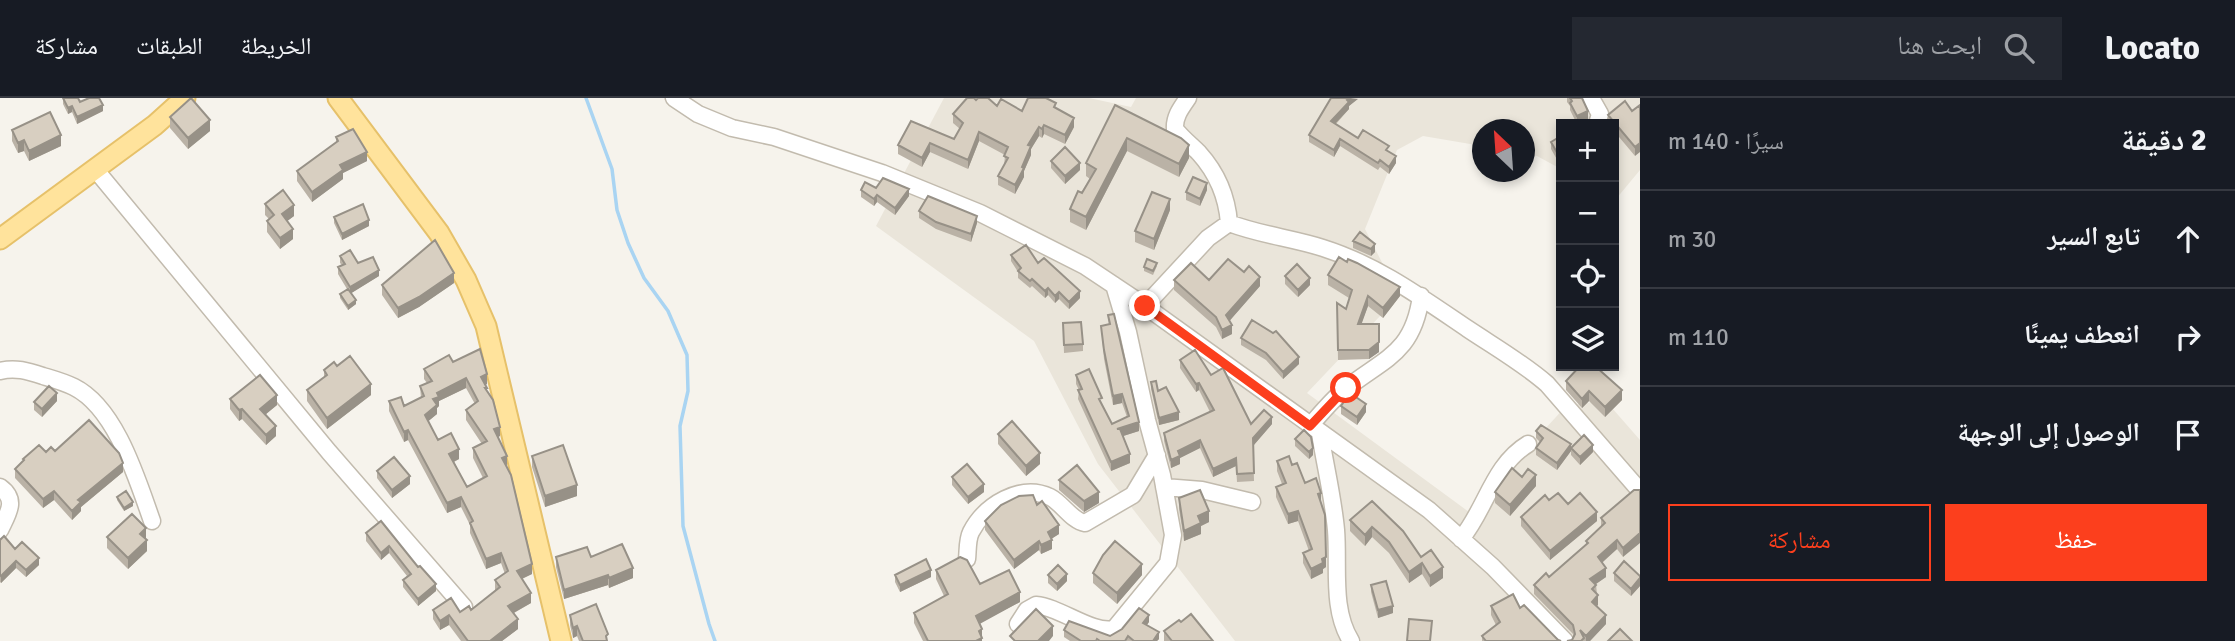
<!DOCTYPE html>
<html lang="ar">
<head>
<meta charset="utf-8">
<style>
  :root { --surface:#171b24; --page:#242831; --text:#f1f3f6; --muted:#9ea1a6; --line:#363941; --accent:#fc3f1d }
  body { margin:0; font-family:Signika,"Noto Naskh Arabic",sans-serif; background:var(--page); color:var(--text); direction:rtl }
  .controls { position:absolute; right:21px; top:21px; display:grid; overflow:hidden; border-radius:0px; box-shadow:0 4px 10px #0003 }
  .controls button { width:63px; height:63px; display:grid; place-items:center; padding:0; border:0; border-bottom:2px solid var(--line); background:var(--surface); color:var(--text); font:35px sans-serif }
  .compass { position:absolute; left:1472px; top:21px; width:63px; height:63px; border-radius:50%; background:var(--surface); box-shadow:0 4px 10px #0003; rotate:335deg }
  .stop { position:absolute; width:21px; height:21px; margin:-16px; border:5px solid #fc3f1d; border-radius:50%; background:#fff }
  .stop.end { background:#fc3f1d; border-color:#fff; box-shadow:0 2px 7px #0008 }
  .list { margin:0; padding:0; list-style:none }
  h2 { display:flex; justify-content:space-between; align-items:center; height:91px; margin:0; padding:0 28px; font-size:30px }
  h2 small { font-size:23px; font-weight:400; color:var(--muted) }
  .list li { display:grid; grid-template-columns:46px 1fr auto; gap:21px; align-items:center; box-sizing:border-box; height:98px; padding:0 28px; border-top:2px solid var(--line) }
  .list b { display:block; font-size:26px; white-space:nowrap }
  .list em { font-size:23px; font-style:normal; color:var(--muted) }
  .actions { display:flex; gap:14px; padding:21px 28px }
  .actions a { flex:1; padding:16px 0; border:2px solid var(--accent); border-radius:0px; text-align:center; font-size:24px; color:var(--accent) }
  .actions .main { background:var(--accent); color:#fff }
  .icon { flex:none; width:38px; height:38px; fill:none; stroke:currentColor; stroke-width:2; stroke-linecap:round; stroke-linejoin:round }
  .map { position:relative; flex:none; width:1640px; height:543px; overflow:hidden; direction:ltr }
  header { display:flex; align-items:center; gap:42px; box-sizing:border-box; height:98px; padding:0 35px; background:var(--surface); border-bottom:2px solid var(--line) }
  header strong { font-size:33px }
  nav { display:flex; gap:38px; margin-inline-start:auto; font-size:24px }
  .search { width:490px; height:63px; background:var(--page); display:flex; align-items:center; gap:18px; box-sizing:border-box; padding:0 24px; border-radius:0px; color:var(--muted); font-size:26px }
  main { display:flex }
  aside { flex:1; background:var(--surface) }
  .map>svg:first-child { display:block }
  .residential { fill:#eae5da }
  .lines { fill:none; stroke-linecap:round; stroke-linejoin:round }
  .stream { stroke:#a9d4f2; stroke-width:3.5 }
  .minor-casing { stroke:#c2bbae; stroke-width:19 }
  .major-casing { stroke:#e6c16a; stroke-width:23 }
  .minor { stroke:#fff; stroke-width:16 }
  .major { stroke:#ffe39c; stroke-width:19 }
  .wall { fill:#bab2a6; fill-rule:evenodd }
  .shaded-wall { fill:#979187 }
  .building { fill:#d8cfc1; stroke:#979187; stroke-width:2; fill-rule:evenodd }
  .route { stroke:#fc3f1d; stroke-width:9 }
</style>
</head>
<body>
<header>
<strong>Locato</strong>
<div class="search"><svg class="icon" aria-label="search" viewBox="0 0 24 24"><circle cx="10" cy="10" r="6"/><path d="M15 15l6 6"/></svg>ابحث هنا</div>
<nav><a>الخريطة</a><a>الطبقات</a><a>مشاركة</a></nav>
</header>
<main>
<aside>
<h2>2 دقيقة<small>سيرًا · 140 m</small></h2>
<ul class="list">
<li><svg class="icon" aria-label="ahead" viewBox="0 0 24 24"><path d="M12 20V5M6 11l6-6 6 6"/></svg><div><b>تابع السير</b></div><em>30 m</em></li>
<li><svg class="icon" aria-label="right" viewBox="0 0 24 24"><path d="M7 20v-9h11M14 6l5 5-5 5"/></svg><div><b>انعطف يمينًا</b></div><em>110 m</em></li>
<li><svg class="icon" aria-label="arrive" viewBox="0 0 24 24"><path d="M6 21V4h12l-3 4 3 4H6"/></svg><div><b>الوصول إلى الوجهة</b></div></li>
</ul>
<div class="actions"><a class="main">حفظ</a><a>مشاركة</a></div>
</aside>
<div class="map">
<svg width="1640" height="543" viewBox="0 0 1640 543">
  <rect width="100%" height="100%" fill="#f6f3ec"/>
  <path class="residential" d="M944,0H1089L1131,9L1136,0H1640V72L1616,101L1614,100V26H1561V71L1537,58L1525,56L1524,32H1482V48L1423,38L1397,52L1365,131L1399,198L1307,295L1469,414L1566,308L1605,302L1640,342V543H1235L1098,366L1034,243L876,128Z"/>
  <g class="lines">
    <path class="stream" d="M586,0L612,71L617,112L628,145L644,180L668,213L687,257L688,293L680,328L683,428L709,526L715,543"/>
    <g class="minor-casing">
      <path id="minor" d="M674,0L698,16L732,30L774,39L882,75L980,115L1085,168L1145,208L1429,412L1493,469L1565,543
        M1188,0C1181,10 1174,19 1175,31C1182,40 1191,47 1199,55C1217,75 1227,99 1229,125
        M1591,0L1600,16L1597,26
        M95,71L329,354L464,509
        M1229,125C1260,137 1292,140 1323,150C1377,167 1422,200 1468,231C1495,249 1523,265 1547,286L1640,393
        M1145,208L1208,140L1229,125
        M0,273C15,269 28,273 43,278C53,281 64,284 74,289C116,310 137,381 152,423
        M1310,328C1321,315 1331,303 1344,292C1384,260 1413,256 1421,198
        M1320,335C1325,367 1333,399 1336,432C1339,468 1331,511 1351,543
        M0,389C18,402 8,415 0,432
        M1164,389L1202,392L1252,404
        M1461,441C1486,411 1493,367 1528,346
        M967,461C968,453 967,442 971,434C985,407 1021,385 1050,399C1062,405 1072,423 1085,425L1133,397L1157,357
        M1018,526L1027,512L1036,507C1060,509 1092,536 1114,531L1168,465L1173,437L1162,377L1147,322L1128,234L1114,187"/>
    </g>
    <g class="major-casing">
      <path id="major" d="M338,0L439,135L466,182L486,228L561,543
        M0,141L155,27L185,0"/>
    </g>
    <use href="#minor" class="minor"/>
    <use href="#major" class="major"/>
  </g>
  <path class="wall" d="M63,0L80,4L103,13L77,26L72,14L68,16L63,6Z
    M1358,0L1349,8V11L1336,26L1358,40L1389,54L1396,65L1389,76L1380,69L1378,72L1340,48L1334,59L1309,44V37Z
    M1567,0H1582L1588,21L1577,26L1570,12V8L1567,4Z
    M976,2L997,8L1022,13L1056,10L1074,29L1065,46L1044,36L1042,40L1039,38L1031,51V57L1024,73V79L1015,96L998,87V78L1004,68L1005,57L979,43L968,71L930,54L922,69L898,56V47L954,41L960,31L953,25V16Z
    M1115,7L1189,60L1179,79L1127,53L1086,132L1070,124V111L1090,81L1086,78V65Z
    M1640,7L1635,58L1614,33V26H1608V17L1632,13Z
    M170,19L210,33L188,51L170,30Z
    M12,32L61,48L29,63L24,53L18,55L12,43Z
    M1561,38V64L1559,65L1551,51V44Z
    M336,39L367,63L343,75V81L312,104L297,83V73L336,44Z
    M1051,63L1080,72L1065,86L1051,70Z
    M861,92L909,98L895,117L877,104L874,108L861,99Z
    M1207,92L1200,108L1186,102V94Z
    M265,106L294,118L287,123L293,141L280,151L267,134V123L269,121L265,117Z
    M1170,112L1154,152L1135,144V133Z
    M919,113L977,125L971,144L936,131L919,120Z
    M334,119L369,128L342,142L334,125Z
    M1360,134L1375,154L1371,158L1353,150V143Z
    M1011,157L1038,165L1080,200L1069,211L1059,201L1055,205L1048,197L1045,200L1032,188L1030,190L1018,180V174L1011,163Z
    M340,158L358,165L379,178L351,195L356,206L348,212L340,200V196L347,191L338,176V169L342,167L340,165Z
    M1157,168L1153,177L1144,173V169Z
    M1328,177L1400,198L1383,220L1368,208L1361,226L1379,254L1369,261L1338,262L1337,205L1346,211L1349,200L1328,187Z
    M1285,178L1310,187L1298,199L1285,186Z
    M1174,182H1209L1260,188L1229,223L1232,236L1222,241L1216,229L1174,192Z
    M454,185L419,209L398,220L382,197V187Z
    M1108,217L1139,333L1123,338L1130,365L1111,373L1078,301L1079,292L1076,286V277L1102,307L1112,326L1127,319L1122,305L1113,307L1104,261L1101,228L1109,227Z
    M1063,225L1083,246V253L1064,255Z
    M1241,240L1299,266L1283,281L1266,262L1241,247Z
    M1180,262L1211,277L1251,326H1272L1253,348L1254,383L1237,384L1236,368L1213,379L1200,350L1180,360V366L1171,370L1164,343V335L1210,314L1199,292L1196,294L1180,270Z
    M453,264L487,286L485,287L500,338L498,339L506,368L532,476L522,481L531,505L514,515L518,531L502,543H461L449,527L440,532L433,521V512L460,514L471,512L495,493V482L505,476L501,465L486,471L470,435V427L461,409L447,415L408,342L404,344L389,313V303L404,308L421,300L420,288L427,285L424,281V271ZM466,290L475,306L466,312V322L482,346L473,350V360L483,380L467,389L454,364L459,361L438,342L428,323L437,316V310L439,308V303Z
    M337,268L371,297L327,331L307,303V292L324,279V272Z
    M1566,283L1622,302L1605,319L1589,303L1582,310L1566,292Z
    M1151,284L1158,293L1179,322L1159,327L1151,291Z
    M230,301L277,307L266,316L276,338L266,347L242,321L239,323L230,311Z
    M57,303L42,319L34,312V304Z
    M1341,308L1366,314L1357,327L1341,316Z
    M1536,333L1571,349L1593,354L1580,367L1571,357V353L1557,372L1536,357V350L1540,344L1536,340Z
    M998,336L1040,366L1026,378L998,346Z
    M1295,341L1313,357L1309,361L1295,348Z
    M55,353L123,374L81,409V413L72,422L54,402L43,410L15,380V371L23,364V361L46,354Z
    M532,358L577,398L545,409L532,369Z
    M1277,363L1292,367L1321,405L1326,469L1323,471V475L1311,481L1303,465V455L1309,453L1298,423L1288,426L1276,399V389L1282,386L1277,373Z
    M377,373L410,386L392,400L377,380Z
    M952,379L984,394L968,406L952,387Z
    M1522,379L1536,388L1510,418L1495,405V394Z
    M1059,382L1099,405L1084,414L1059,392Z
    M1634,392L1623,459L1617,451L1602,465L1606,479L1596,486L1598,507L1596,508L1606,526L1590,543H1567L1572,542L1574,539L1573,536L1534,496V487L1549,479L1586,446V443L1601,429V420Z
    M117,399L133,408L124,413L117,402Z
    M1179,400L1209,424L1201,428V436L1184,443L1179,411Z
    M1549,402L1568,406L1597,423L1550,462L1521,428V419Z
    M1372,403L1421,459L1443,480L1430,489L1422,476L1409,485L1389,455L1372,439L1365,448L1350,433V422Z
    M1037,407L1059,436L1051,441L1052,451L1041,456L1039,452L1014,471L985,432V423Z
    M381,423L436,493L418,508L403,489V482L407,478L389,455L381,462L366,443V435Z
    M107,439L146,441L147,453L128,471L107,450Z
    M0,442L15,451L39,467L26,479L16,470L1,485L0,484Z
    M556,459H591L633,480L609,490L608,487L564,501L556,469Z
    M936,472L980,486L1020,504L979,525L982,531V543H923L914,525V515L944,498L936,481Z
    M1093,475L1142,477L1117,506L1093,485Z
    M1614,475L1640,478V488L1631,498L1614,483Z
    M895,477L931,479L900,494L895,484Z
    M1048,477L1067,483L1057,493L1048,485Z
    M1371,487L1393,515L1378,520L1371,494Z
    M1491,508L1520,510L1561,543H1482V538L1496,527L1491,517Z
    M570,517L608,543H579L577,538L573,540L570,527Z
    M1149,524L1147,527L1159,541L1157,543H1070L1064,539V532L1110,538Z
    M1181,524L1213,543H1164V533Z"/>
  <path class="shaded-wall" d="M1350,0L1358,1L1349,8V11L1331,30V23Z
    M103,7V13L77,26V19Z
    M72,8V14L68,16V10Z
    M1588,13V21L1577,26V18Z
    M1074,20V29L1065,46V37Z
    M210,22V33L188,51V40Z
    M1044,27V36L1042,40V31Z
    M1039,29V38L1031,51V57L1024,73V79L1015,96V87L1022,69L1028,47Z
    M979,34V43L968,71V62Z
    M61,37V48L29,63V53Z
    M1127,40V53L1086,132V119Z
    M1340,41V48L1334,59V52Z
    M24,42V53L18,55V45Z
    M930,45V54L922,69V60Z
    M1640,45V54L1635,58V49Z
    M1189,47V60L1179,79V66Z
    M367,54V63L343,75V81L312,104V94L340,67Z
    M1561,57V64L1559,65V58Z
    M1396,58V65L1389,76V69Z
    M1080,65V72L1065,86V78Z
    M1207,85V92L1200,108V101Z
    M909,91V98L895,117V110Z
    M877,97V104L874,108V101Z
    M1170,101V112L1154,152V141Z
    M294,107V118L282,127V116Z
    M977,118V125L971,144V136Z
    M369,122V128L342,142V136Z
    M293,131V141L280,151V140Z
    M1375,146V154L1371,158V151Z
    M379,172V178L350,196V189Z
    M454,175V185L419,209L398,220V210Z
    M1260,179V188L1226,227V217Z
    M1310,180V187L1298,199V192Z
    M1400,189V198L1383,220V210Z
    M1048,190V197L1045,200V193Z
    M1080,193V200L1069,211V204Z
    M1059,194V201L1055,205V198Z
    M1368,198V208L1358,236V226Z
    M356,202V206L348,212V208Z
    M1232,227V236L1222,241V232Z
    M1379,244V254L1369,261V252Z
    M1299,259V266L1283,281V274Z
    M487,276V286L481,289V279Z
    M466,280V290L439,303V308L437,310V316L425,326V317L437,295Z
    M1199,285V292L1196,294V286Z
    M371,286V297L327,331V320Z
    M1622,292V302L1605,319V309Z
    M1589,293V303L1582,310V301Z
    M57,295V303L42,319V311Z
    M1122,296V305L1113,307V298Z
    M277,297V307L260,321V311Z
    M1366,306V314L1357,327V319Z
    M242,311V321L239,323V312Z
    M1179,314V322L1159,327V320Z
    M1272,319V326L1253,348V340Z
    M1139,324V333L1117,340V331Z
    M276,328V338L266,347V337Z
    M500,329V338L494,341V331Z
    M408,332V342L404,344V334Z
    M1200,342V350L1180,360V366L1171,370V362L1178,353Z
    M1571,346V353L1557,372V365Z
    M1593,347V354L1580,367V359Z
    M1313,350V357L1309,361V354Z
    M459,351V361L449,366V356Z
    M1040,355V366L1026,378V368Z
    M1130,356V365L1111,373V364Z
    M507,358V368L502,360Z
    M1236,360V368L1213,379V371Z
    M123,365V374L81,409V413L72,422V413L78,402Z
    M1536,377V388L1510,418V407Z
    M410,378V386L392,400V392Z
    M984,386V394L968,406V399Z
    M577,387V398L545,409V398Z
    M54,393V402L43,410V401Z
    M1099,394V405L1084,414V403Z
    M1321,395V405L1318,407V396Z
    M461,399V409L447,415V405Z
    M133,404V408L124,413V410Z
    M1209,413V424L1201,428V436L1184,443V433L1198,418Z
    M1298,413V423L1288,426V416Z
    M1597,414V423L1550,462V453Z
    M1059,427V436L1048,443V434Z
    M1372,429V439L1365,448V437Z
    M146,430V441L140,436Z
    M1640,435V445L1623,459V450Z
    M147,442V453L128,471V460Z
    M1052,442V451L1041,456V447Z
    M1617,442V451L1598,468V459Z
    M1039,443V452L1014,471V462Z
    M389,448V455L381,462V455Z
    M501,455V465L486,471V461Z
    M1326,459V469L1323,471V475L1311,481V471L1322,461Z
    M39,460V467L26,479V472Z
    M16,463V470L1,485V478Z
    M1422,465V476L1409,485V474Z
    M532,466V476L517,483V473Z
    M1142,466V477L1117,506V495Z
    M1443,469V480L1430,489V478Z
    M633,470V480L609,490V480Z
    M1606,470V479L1590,490V481Z
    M931,472V479L900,494V487Z
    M1067,476V483L1057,493V486Z
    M608,477V487L564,501V492Z
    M1640,480V488L1631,498V491Z
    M436,486V493L418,508V501Z
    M1020,494V504L976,528V518Z
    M531,495V505L508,518V508Z
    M1598,497V507L1592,513V504Z
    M1393,508V515L1378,520V512Z
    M449,517V527L440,532V523Z
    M1149,517V524L1143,532V525Z
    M1606,517V526L1590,543H1586V538Z
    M518,521V531L502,543H490Z
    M577,528V538L573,540V530Z
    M1053,528V538L1049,543H1038Z
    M982,531V543H976L979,533Z
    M1159,534V541L1157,543H1153Z"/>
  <path class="building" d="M63,0H78L80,4L89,0H99L103,7L77,19L72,8L68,10Z
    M191,0L210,22L188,40L170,19Z
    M967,0H974L976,2L978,0H988L997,8L1001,1L1022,13L1028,0H1046L1056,5L1054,9L1074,20L1065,37L1044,27L1042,31L1039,29L1028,47L1031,48L1022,69L1024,70L1015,87L998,78L1008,60L1004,58L1008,49L979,34L968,62L930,45L922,60L898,47L911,23L954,41L963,25L953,16Z
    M1331,0H1350L1347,2L1349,4L1331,23L1358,40L1363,32L1389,48L1386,52L1396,58L1389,69L1380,62L1378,65L1340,41L1334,52L1309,37Z
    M1570,0H1582L1588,13L1577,18L1570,5L1572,3Z
    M1625,3L1632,13L1640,7V45L1635,49L1608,17Z
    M1115,7L1181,40L1189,47L1179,66L1127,40L1086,119L1070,111L1078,93L1082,95L1096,71L1086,65Z
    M50,14L61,37L29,53L24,42L18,45L12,32Z
    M353,31L367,54L340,67L343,72L312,94L297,73L338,43L336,39Z
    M1561,38V57L1559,58L1551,44Z
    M1065,49L1080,65L1065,78L1051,63Z
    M1193,79L1207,85L1200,101L1186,94Z
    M883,80L909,91L895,110L877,97L874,101L861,92L865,84L876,90Z
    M283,92L294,107L282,116L293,131L280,140L267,123L274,117L265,106Z
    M1152,94L1170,101L1154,141L1135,133Z
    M928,98L977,118L971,136L936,124L919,113Z
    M363,106L369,122L342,136L334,119Z
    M1360,134L1375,146L1371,151L1353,143Z
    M435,142L454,175L419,199L398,210L382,187Z
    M1026,147L1038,165L1044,160L1080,193L1069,204L1059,194L1055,198L1048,190L1045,193L1032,181L1030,183L1018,173L1021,170L1011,157Z
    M350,152L358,165L373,159L379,172L350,189L338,169L345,166L340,158Z
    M1339,159L1347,164L1348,161L1357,165L1400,189L1383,210L1368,198L1358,226H1379V244L1369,252H1338L1337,205L1346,211L1352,192L1328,177Z
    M1147,161L1157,165L1153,173L1144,169Z
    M1228,161L1244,174L1249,168L1260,179L1226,217L1232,227L1222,232L1216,219L1174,182L1191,165L1209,182Z
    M1297,166L1310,180L1298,192L1285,178Z
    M348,191L356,202L348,208L340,196Z
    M1114,216L1139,324L1117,331H1120L1130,356L1111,364L1078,292L1082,291L1076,277L1089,271L1102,300L1099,301L1112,326L1129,318L1122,296L1113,298L1104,252L1101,228L1110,226L1108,217Z
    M1252,222L1273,235L1276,233L1299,259L1283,274L1266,255L1241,240Z
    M1081,224L1083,246L1064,247L1063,225Z
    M480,251L487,276L481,279L487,290H485L493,302L500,329L494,331L507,358L502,360L511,377L532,466L517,473L531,495L508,508L518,521L490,543H468L449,517L440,523L433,512L451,500L460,514L469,508L471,512L500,489L495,482L508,473L501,455L486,461L470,425L473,423L461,399L447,405L408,332L404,334L389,303L401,299L404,308L424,298L420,288L432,283L424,271L449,257L453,264ZM466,280L478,303L466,312L487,343L473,350L487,378L467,389L449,356L459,351L451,335L438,342L425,317L437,307L433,301L439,299L437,295Z
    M1195,252L1211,277L1223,270L1251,326L1264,312L1272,319L1253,340L1254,375L1237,376L1236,360L1213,371L1200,342L1178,353L1180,358L1171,362L1164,335L1214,312L1199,285L1196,286L1180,262Z
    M350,258L371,286L327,320L307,292L327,277L324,272L334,264L337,268Z
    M1580,268H1595L1622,292L1605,309L1589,293L1582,301L1566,283Z
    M260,277L277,297L260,311L276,328L266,337L242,311L239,312L230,301Z
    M1156,283L1158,293L1166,289L1179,314L1159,320L1151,284Z
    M49,288L57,295L42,311L34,304Z
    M1350,295L1366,306L1357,319L1341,308Z
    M89,322L119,355L123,365L78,402L81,404L72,413L54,393L43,401L15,371L24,362L23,361L39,347L46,354L51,349L55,353Z
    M1012,323L1040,355L1026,368L998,336Z
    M1541,327L1571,346L1557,365L1536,350L1543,340L1536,333Z
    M1304,332L1311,339L1313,350L1309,354L1295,341Z
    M1584,337L1593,347L1580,359L1571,350Z
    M563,347L577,387L545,398L532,358Z
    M1289,358L1292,367L1297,365L1305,385L1316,380L1321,395L1318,396L1325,417L1326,459L1322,461L1323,465L1311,471L1303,455L1312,451L1298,413L1288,416L1276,389L1286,385L1277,363Z
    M394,359L410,378L392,392L377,373Z
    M967,366L984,386L968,399L952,379Z
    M1077,367L1099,394L1084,403L1059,382Z
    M1512,370L1522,379L1528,371L1536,377L1510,407L1495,394Z
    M1200,392L1209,413L1198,418L1201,425L1184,433L1179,400Z
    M1634,392H1640V435L1623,450L1617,442L1598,459L1606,470L1590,481L1596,487L1592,491L1598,497L1592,504L1606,517L1586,538L1580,532L1584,540L1581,543H1567L1572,542L1575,536L1573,527L1534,487L1546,475L1549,479L1588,445L1586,443L1605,425L1601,420Z
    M126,393L133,404L124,410L117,399Z
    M1558,395L1568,406L1580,395L1597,414L1550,453L1521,419L1545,397L1549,402Z
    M1033,397L1037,407L1042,403L1059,427L1048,434L1052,442L1041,447L1039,443L1014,462L985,423L1001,407L1019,398Z
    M1372,403L1403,433L1421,459L1431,452L1443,469L1430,478L1422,465L1409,474L1389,444L1372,429L1365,437L1350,422Z
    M132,416L146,430L140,436L147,442L128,460L107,439Z
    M381,423L418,469L420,468L436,486L418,501L403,482L411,476L389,448L381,455L366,435Z
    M4,438L15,451L22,444L39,460L26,472L16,463L1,478L0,477V442Z
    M1115,443L1142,466L1117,495L1093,475L1103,457Z
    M622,446L633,470L609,480L608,477L564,492L556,459L587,449L591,459Z
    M960,459L967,462L980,486L1009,472L1020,494L976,518L982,531L979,533L982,540L976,543H928L914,515L948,496L936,472Z
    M926,461L931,472L900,487L895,477Z
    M1624,463L1640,478V480L1631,491L1614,475Z
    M1058,467L1067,476L1057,486L1048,477Z
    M1386,483L1393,508L1378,512L1371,487Z
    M1513,496L1520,510L1524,507L1558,542L1561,543H1486L1482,538L1500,524L1491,508Z
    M596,506L608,536L606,538L607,543H583L577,528L573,530L570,517Z
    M1139,510L1149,517L1143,525L1159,534L1153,543H1134L1128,538L1125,543H1100L1097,541L1096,543H1081L1064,532L1069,523L1110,538L1122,531Z
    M1036,511L1053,528L1038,543H1015L1010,538Z
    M1191,516L1213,543H1172L1164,533L1179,522L1181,524Z
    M1409,521L1432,523L1430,543H1407Z
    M1620,531L1632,543H1608Z"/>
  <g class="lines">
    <path class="route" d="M1145,208L1310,328L1346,290"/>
  </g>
</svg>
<div class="controls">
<button>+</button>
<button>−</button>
<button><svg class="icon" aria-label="locate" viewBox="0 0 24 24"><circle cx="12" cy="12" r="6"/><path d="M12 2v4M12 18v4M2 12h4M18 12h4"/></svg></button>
<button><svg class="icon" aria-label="layers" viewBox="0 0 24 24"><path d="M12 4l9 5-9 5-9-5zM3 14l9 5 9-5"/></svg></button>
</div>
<svg class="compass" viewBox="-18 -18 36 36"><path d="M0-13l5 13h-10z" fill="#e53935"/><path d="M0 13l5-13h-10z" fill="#9ea1a6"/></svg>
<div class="stop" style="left:1346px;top:290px"></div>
<div class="stop end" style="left:1145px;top:208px"></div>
</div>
</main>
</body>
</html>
